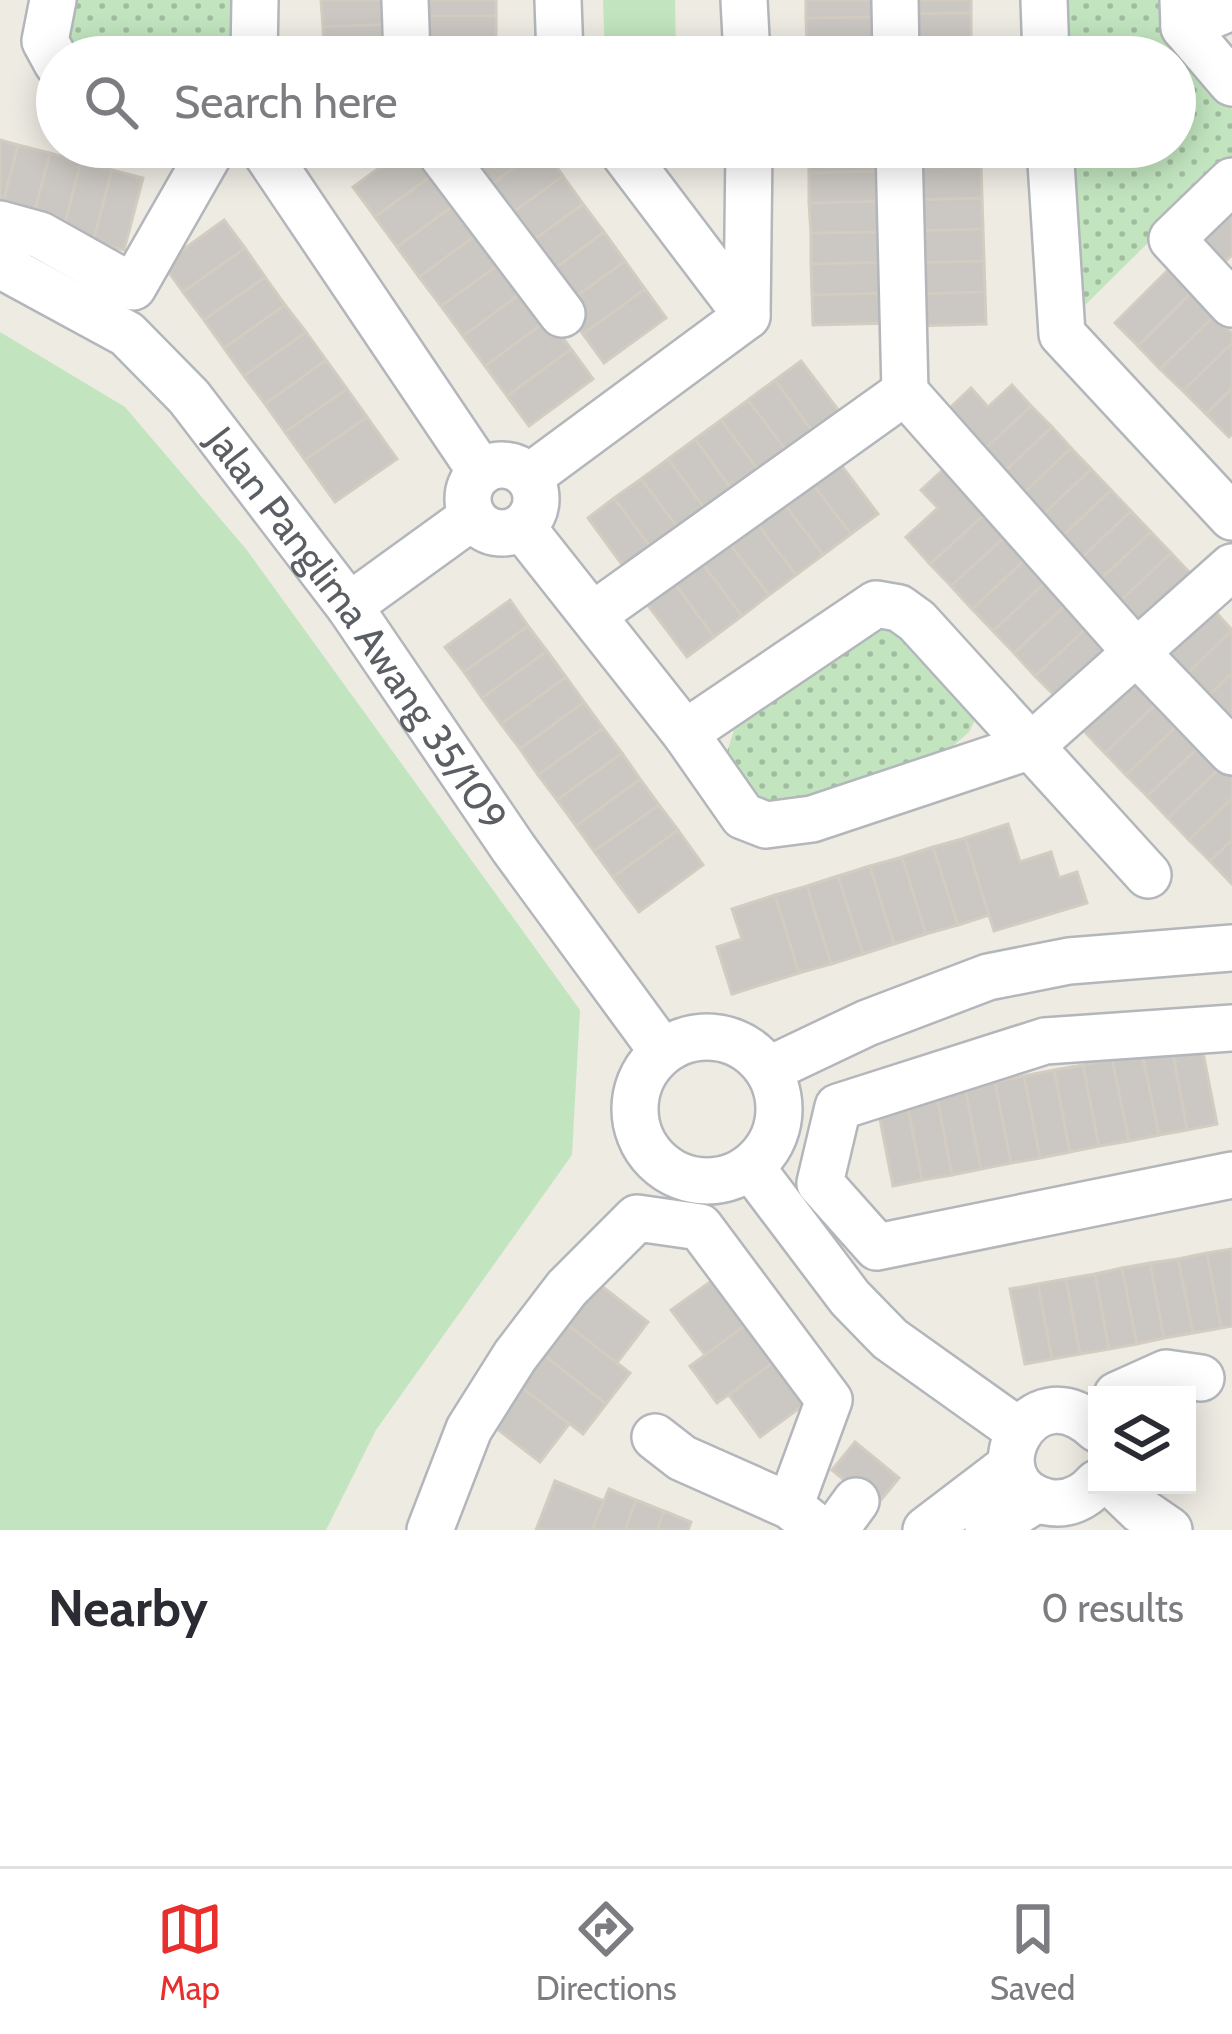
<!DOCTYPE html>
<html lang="en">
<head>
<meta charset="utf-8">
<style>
  :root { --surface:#fff; --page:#f7f7f7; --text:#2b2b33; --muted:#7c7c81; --line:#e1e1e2; --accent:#e92f2e }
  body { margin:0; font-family:Cabin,sans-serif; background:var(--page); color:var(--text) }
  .controls { position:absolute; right:36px; bottom:36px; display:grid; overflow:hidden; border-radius:0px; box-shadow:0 6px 30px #0003 }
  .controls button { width:108px; height:108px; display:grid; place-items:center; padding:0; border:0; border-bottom:3px solid var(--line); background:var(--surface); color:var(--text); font:60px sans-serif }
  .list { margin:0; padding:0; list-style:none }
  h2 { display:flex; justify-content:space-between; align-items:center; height:156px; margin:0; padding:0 48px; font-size:51px }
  h2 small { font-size:39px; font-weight:400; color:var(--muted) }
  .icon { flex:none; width:66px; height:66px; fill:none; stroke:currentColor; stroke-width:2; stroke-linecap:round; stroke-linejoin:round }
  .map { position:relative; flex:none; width:1232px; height:1530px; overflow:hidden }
  .search { position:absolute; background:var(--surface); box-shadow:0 6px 30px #0003; left:36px; right:36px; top:36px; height:132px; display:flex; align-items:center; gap:30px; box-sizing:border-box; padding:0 42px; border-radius:66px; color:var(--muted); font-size:45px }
  .sheet { height:336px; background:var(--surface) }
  nav { display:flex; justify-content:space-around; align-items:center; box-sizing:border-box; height:168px; border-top:3px solid var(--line); background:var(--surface); font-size:33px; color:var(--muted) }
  nav a { display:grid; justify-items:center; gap:6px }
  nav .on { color:var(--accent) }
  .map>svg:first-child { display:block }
  .green { fill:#c2e5bf }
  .park { fill:url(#park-dots) }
  .building { fill:#cbc7c2; stroke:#d2ccc1; stroke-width:3 }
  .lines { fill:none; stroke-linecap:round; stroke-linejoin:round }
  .minor-casing { stroke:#b3b6ba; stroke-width:50 }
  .minor { stroke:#fff; stroke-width:45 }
  .labels { text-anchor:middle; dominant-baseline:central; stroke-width:9; stroke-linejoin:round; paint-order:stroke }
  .street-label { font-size:39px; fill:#5b5f64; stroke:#fff }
</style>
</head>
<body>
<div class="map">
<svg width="1232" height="1530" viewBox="0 0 1232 1530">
  <defs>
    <pattern id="park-dots" width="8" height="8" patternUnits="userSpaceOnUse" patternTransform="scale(3)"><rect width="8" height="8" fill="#c2e5bf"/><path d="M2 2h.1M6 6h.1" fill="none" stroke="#a1bd9f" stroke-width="1.8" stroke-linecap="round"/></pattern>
  </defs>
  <rect width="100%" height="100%" fill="#eeebe3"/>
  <path class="green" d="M603,0H675L676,57H605Z
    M0,332L125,407L246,549L580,1010L572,1155L376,1430L326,1530H0Z"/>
  <path class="park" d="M67,0H233L232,57H80L63,42Z
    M1066,0H1162L1170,40L1232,109V160L1080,310L1072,147H1175V57H1068Z
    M878,627L890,628L902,634L972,712L974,722L969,732L938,759L791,807L751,803L723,764L734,730L865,630Z"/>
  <path class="building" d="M321,0H396L397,24L323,27Z
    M417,0H496V16H417Z
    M806,0H884V17L806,18Z
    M901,0H971V13L901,14Z
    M971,13V41H902L901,14Z
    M417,16H496V47L417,48Z
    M884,17L885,43L807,44L806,18Z
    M397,24L398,51L324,54L323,27Z
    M902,41H971L972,57H902Z
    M885,43V57H807V44Z
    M0,140L18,145L0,215Z
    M18,145L50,153L31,225L0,215Z
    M408,147H422L439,170L375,217L353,187Z
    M483,147H542L480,193L459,164Z
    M542,147L563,176L501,221L480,193Z
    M808,147H888L889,171L809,173Z
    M906,147H980L981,166L907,168Z
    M50,153L81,162L62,234L31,225Z
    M81,162L112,170L93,242L62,234Z
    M981,166L982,198L907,200V168Z
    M112,170L143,178L124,250L93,242Z
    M439,170L461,200L397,247L375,217Z
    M889,171V201L809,203V173Z
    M563,176L583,204L521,249L501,221Z
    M982,198L983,229L908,231L907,200Z
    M461,200L483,230L419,277L397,247Z
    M889,201L890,232L811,233L809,203Z
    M583,204L604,232L542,278L521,249Z
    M1232,209V255L1216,270L1194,246Z
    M224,220L245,248L183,292L163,264Z
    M983,229L984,261L909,263L908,231Z
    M483,230L505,260L441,306L419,277Z
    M604,232L625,261L563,306L542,278Z
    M890,232L891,262L811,264V233Z
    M245,248L265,277L204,320L183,292Z
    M505,260L527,289L463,336L441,306Z
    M625,261L645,289L583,334L563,306Z
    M984,261L985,292L911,294L909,263Z
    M891,262V293L812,295L811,264Z
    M1168,270L1191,293L1138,346L1115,323Z
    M265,277L285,305L224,348L204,320Z
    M527,289L549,319L485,366L463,336Z
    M645,289L666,318L604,363L583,334Z
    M985,292L986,324L911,326V294Z
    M891,293L893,323L813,325L812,295Z
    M1191,293L1214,316L1160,369L1138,346Z
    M285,305L306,332L244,376L224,348Z
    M1214,316L1232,333V343L1183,391L1160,369Z
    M549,319L571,349L507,396L485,366Z
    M306,332L326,360L265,404L244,376Z
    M1232,343V388L1206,414L1183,391Z
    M571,349L593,379L529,426L507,396Z
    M326,360L347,389L285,432L265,404Z
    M801,361L845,419L818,439L775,380Z
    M775,380L818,439L792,458L748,400Z
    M1012,385L1031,406L972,461L935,422L971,388L988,407Z
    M1232,388V434L1229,437L1206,414Z
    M347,389L367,417L305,460L285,432Z
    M748,400L792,458L765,479L721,420Z
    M1031,406L1052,427L992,483L972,461Z
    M367,417L397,459L335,502L305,460Z
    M721,420L765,479L738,498L695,439Z
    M1052,427L1071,448L1012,504L992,483Z
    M695,439L738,498L712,518L668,459Z
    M1071,448L1091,469L1032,525L1012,504Z
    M668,459L712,518L685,537L641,479Z
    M838,461L878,514L851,534L811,482Z
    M946,467L988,511L930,564L906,537L938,508L921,490Z
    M1091,469L1111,490L1052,546L1032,525Z
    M641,479L685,537L658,557L614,498Z
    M811,482L851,534L823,555L783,502Z
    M1111,490L1131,511L1072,567L1052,546Z
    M614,498L658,557L631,577L588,518Z
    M783,502L823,555L796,575L756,522Z
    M988,511L1009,533L951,586L930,564Z
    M1131,511L1151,532L1091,588L1072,567Z
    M756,522L796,575L769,595L729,543Z
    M1151,532L1171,553L1112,609L1091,588Z
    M1009,533L1029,556L972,609L951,586Z
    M729,543L769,595L742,616L702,563Z
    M1171,553L1191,574L1131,630L1112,609Z
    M1029,556L1050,578L993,631L972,609Z
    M702,563L742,616L714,637L675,584Z
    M1050,578L1071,600L1014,653L993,631Z
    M675,584L714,637L687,657L647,604Z
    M510,600L528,626L464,672L445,647Z
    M1071,600L1092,623L1035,676L1014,653Z
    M1212,608L1232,630L1179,682L1158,661Z
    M1092,623L1113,644L1056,697L1035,676Z
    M528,626L547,651L482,698L464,672Z
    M1232,630V673L1200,704L1179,682Z
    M547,651L566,677L501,724L482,698Z
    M1232,673V715L1221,725L1200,704Z
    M566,677L584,702L520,749L501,724Z
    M1140,677L1161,699L1105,753L1084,731Z
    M1161,699L1182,721L1126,775L1105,753Z
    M584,702L603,728L538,775L520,749Z
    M1182,721L1203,743L1147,796L1126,775Z
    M603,728L622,753L557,800L538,775Z
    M1203,743L1224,764L1168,818L1147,796Z
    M622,753L640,779L576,826L557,800Z
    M1224,764L1232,772V798L1189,840L1168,818Z
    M640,779L659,805L594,851L576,826Z
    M1232,798V840L1210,861L1189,840Z
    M659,805L678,830L613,877L594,851Z
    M1008,824L1020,862L1051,852L1059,878L1077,872L1087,903L994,931L965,838Z
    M678,830L703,865L639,912L613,877Z
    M965,838L989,915L958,925L933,847Z
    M1232,840V884L1210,861Z
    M933,847L958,925L926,934L902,857Z
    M902,857L926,934L894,944L870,866Z
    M870,866L894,944L863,954L838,876Z
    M838,876L863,954L831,964L807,886Z
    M807,886L831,964L799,973L775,895Z
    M775,895L799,973L732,994L717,947L742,939L732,909Z
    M1201,1042L1217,1124L1187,1130L1172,1048Z
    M1172,1048L1187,1130L1159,1135L1142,1053Z
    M1142,1053L1159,1135L1129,1141L1112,1059Z
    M1112,1059L1129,1141L1099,1146L1083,1065Z
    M1083,1065L1099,1146L1070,1152L1054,1070Z
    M1054,1070L1070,1152L1040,1158L1024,1076Z
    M1024,1076L1040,1158L1011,1163L995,1082Z
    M995,1082L1011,1163L981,1169L965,1087Z
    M965,1087L981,1169L952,1175L936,1092Z
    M936,1092L952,1175L922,1180L906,1098Z
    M906,1098L922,1180L893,1186L877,1104Z
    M1232,1249V1326L1221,1328L1207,1253Z
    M1207,1253L1221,1328L1193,1333L1178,1259Z
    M1178,1259L1193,1333L1164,1338L1150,1263Z
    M1150,1263L1164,1338L1137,1344L1122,1268Z
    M1122,1268L1137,1344L1109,1349L1095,1274Z
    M1095,1274L1109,1349L1080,1354L1066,1279Z
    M717,1277L751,1321L705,1355L671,1310Z
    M1066,1279L1080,1354L1052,1359L1038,1284Z
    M595,1281L648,1322L617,1363L564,1322Z
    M1038,1284L1052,1359L1025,1364L1010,1289Z
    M751,1321L778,1359L717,1403L690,1366Z
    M564,1322L630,1373L606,1404L540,1352Z
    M540,1352L606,1404L583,1434L516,1383Z
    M778,1359L809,1401L760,1437L729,1395Z
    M516,1383L569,1424L540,1462L487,1421Z
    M855,1442L899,1478L876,1506L832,1470Z
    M555,1481L604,1501L592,1530H536Z
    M609,1489L636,1500L625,1530H592Z
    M636,1500L664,1511L657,1530H625Z
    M664,1511L691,1522L688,1530H657Z"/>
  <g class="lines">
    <g class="minor-casing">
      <g id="minor">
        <path d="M53,0L45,41L57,63"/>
        <path d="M405,0L407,57"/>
        <path d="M558,0L560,57"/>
        <path d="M744,0L747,57"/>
        <path d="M895,0L896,57"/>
        <path d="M1044,0L1046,57"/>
        <path d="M1183,0L1184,27L1232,83"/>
        <path d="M1184,27L1232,7"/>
        <path d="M254,57L255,0"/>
        <path d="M262,147L481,472"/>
        <path d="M436,147L562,314"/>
        <path d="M619,147L747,316L749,147"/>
        <path d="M899,147L905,392L1136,652L1232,752"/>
        <path d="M1050,147L1062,334L1232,517"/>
        <path d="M1232,181L1172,239L1232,304"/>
        <path d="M0,224L40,235L133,287L213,147"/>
        <path id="s1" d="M0,265L127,334L189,397L349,606L514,849L662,1051"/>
        <circle cx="502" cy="499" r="34"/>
        <path d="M529,477L747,316"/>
        <path d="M522,527L685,733L743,816L766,825L812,819L1031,746L1232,567"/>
        <path d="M349,606L472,517"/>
        <path d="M593,615L905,392"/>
        <path d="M685,733L876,604L899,608L917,621L1148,875"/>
        <path d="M1232,1028L1045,1041L838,1107L820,1183L877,1247L1232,1175"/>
        <circle cx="707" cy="1109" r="72"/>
        <path d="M768,1070L867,1023L988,977L1069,961L1232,948"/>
        <path d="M751,1167L850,1298L890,1339L1019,1431"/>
        <path d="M1117,1395L1166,1373L1201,1378"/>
        <path d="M1097,1429C1028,1365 972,1485 1047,1502C1067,1506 1084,1498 1097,1483"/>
        <path d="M655,1437L682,1458L790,1506L820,1530"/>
        <path d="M1114,1485L1140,1510L1169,1530"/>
        <path d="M430,1530L469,1429L515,1356L567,1288L637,1218L700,1227L829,1400L790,1506"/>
        <path d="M835,1530L856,1501"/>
        <path d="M926,1530L1010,1466"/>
        <path d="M988,1530L1037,1499"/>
      </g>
    </g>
    <use href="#minor" class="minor"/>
  </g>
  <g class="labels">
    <g class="street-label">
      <text stroke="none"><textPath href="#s1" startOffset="519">Jalan Panglima Awang 35/109</textPath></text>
    </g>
  </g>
</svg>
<div class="controls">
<button><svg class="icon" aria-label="layers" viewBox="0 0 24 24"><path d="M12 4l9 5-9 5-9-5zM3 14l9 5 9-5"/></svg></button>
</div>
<div class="search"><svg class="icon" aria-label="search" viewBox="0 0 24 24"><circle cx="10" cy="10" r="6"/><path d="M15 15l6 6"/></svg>Search here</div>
</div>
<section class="sheet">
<h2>Nearby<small>0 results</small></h2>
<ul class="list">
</ul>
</section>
<nav>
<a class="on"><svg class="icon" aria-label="map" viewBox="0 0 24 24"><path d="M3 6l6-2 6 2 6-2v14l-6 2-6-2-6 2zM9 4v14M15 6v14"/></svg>Map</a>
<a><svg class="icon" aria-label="directions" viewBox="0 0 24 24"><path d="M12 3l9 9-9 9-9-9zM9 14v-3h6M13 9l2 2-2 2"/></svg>Directions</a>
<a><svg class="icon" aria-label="saved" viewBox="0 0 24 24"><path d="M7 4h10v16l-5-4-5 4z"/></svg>Saved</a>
</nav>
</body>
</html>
